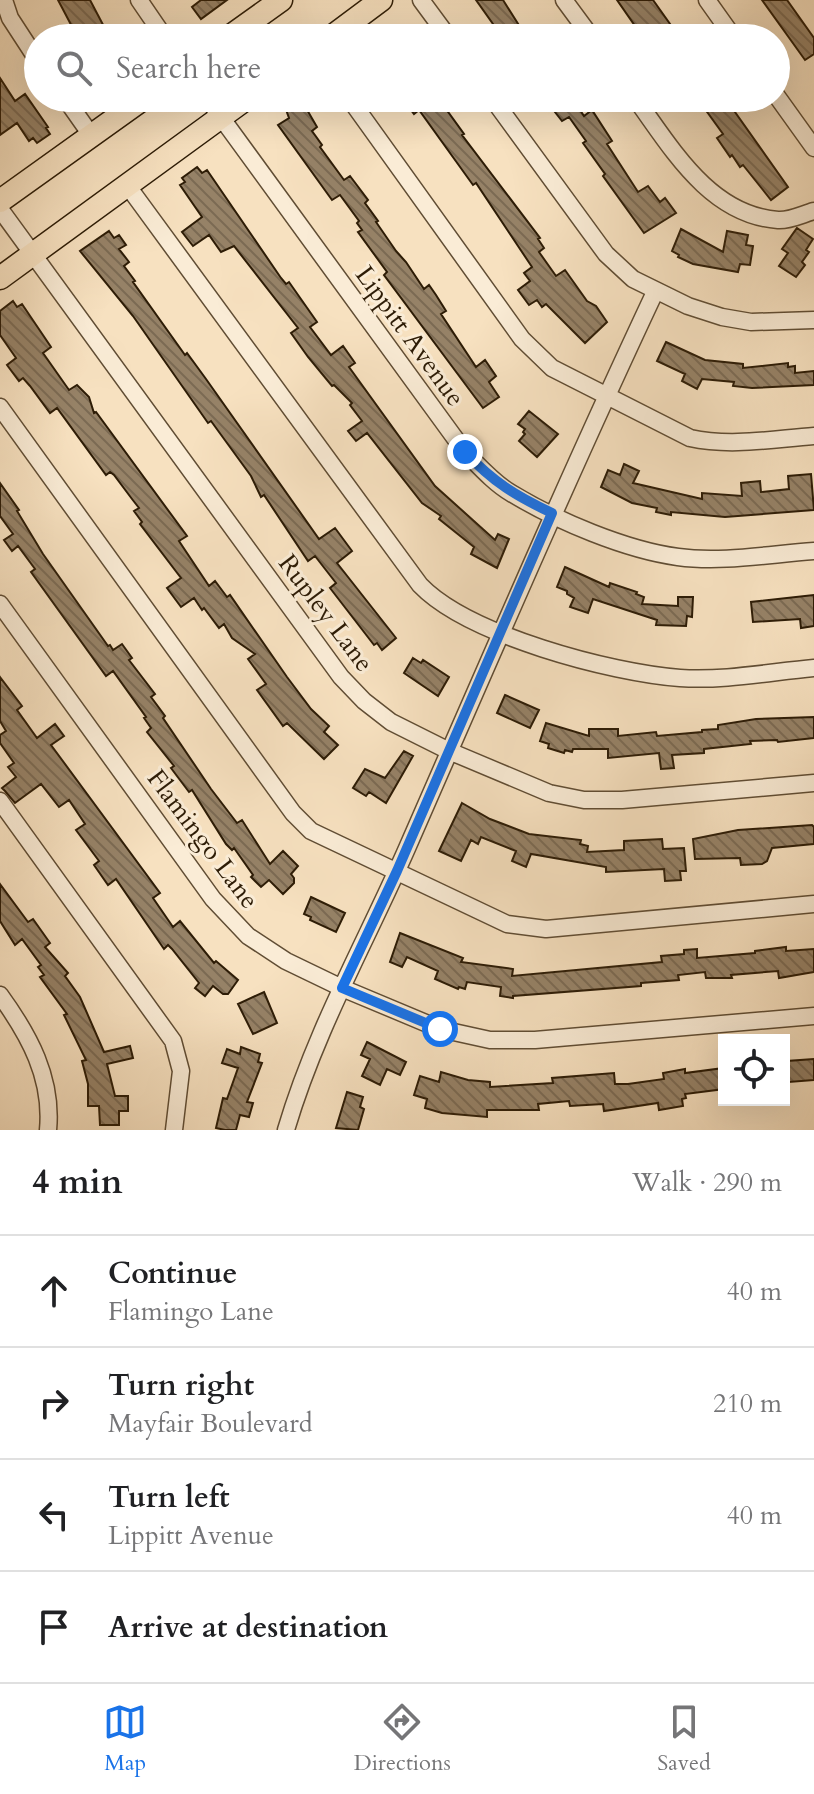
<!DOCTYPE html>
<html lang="en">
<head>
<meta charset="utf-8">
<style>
  :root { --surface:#fff; --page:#f6f6f6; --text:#202124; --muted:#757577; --line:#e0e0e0; --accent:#1a73e8 }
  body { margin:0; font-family:Cardo,serif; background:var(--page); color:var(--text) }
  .controls { position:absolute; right:24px; bottom:24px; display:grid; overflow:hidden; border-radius:0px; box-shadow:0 8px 32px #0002 }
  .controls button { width:72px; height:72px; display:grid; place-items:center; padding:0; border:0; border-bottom:2px solid var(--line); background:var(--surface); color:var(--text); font:40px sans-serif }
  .stop { position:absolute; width:24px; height:24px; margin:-18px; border:6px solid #1a73e8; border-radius:50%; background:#fff }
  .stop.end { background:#1a73e8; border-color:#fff; box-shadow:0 2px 8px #0008 }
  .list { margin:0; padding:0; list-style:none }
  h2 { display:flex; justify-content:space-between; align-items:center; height:104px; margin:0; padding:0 32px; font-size:34px }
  h2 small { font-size:26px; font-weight:400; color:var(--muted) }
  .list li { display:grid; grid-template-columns:52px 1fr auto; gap:24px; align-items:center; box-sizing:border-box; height:112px; padding:0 32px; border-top:2px solid var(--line) }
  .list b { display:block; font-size:30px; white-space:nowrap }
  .list p { margin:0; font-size:26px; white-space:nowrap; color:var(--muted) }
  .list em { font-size:26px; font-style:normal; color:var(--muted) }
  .icon { flex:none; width:44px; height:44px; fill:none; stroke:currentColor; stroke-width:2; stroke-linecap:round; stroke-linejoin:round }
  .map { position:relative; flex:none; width:814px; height:1130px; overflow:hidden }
  .search { position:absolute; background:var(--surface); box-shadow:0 8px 32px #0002; left:24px; right:24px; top:24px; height:88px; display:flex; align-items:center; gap:20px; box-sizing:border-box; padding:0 28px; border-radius:44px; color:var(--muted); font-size:30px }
  .sheet { height:552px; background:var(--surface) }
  nav { display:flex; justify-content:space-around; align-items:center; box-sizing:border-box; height:112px; border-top:2px solid var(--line); background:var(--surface); font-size:22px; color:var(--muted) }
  nav a { display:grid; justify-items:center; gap:4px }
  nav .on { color:var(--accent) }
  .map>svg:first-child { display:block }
  .building { fill:url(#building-back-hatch); stroke:#2d1c06; stroke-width:2 }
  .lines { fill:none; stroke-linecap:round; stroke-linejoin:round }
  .minor-casing { stroke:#604d34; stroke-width:19 }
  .major-casing { stroke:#2d1c06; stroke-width:25 }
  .minor { stroke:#faecd6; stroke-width:16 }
  .major { stroke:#f7e1c0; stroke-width:22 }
  .route { stroke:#1a73e8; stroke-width:10 }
  .labels { text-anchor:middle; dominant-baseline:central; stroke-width:6; stroke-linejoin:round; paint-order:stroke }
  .street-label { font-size:26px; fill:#2d1c06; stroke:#faecd6 }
</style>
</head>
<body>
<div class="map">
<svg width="814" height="1130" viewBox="0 0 814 1130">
  <defs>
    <pattern id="building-back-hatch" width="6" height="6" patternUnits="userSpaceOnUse" patternTransform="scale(2)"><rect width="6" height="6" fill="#968267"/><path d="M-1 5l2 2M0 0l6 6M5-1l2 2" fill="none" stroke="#7b6a53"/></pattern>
  </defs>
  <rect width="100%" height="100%" fill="#f7e1c0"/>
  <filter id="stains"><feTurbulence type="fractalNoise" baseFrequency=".0025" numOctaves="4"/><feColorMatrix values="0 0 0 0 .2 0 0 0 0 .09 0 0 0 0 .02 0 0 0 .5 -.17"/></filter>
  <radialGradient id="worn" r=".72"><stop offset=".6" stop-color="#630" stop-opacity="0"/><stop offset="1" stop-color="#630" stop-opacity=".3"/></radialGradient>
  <path class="building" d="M58,0H90L110,38H78Z
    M201,0H227L201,19L192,7Z
    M476,0H503L527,38H503Z
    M617,0H653L680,38H656L650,30L644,34L640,33Z
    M762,0H787L814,38V54L805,60Z
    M0,78L15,101L25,94L48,127L46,128L50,134L37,143L33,138L29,141L17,123L0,135Z
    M292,98H299L306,108L317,127L312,131L322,145L320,147L344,180L350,176L368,200L365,203L378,221L376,222L396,251L406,262L424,289L429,285L436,295L446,311L441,314L476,367L485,360L496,376L489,382L499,397L483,408L384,275L387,272L358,232L362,230L357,223L359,221L340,195L332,200L278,125L289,118L284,104Z
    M402,98H438L464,134L462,135L540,238L538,239L544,248L539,252L556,276L565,270L587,301L596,306L607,322L585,343L546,304L542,307L537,300L529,305L518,290L530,281L524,273L532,267L476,183L473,185L419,110L414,114Z
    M544,98H572L584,116L592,110L612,141L607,144L638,192L648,186L660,202L665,198L676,213L644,233L603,176L605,174L583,143L586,141L569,117L562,121Z
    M697,98H725L788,187L771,200L743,165L740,167L732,155L730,157L717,138L723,134Z
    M197,167L202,173L207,170L281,278L286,284L289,282L317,322L310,327L331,355L343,346L355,363L349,367L435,486L495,540L498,534L509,539L497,568L471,554L474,547L439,519L441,516L422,503L367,433L356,441L348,431L362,421L350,405L352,403L334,385L332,386L308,357L291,333L298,328L234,246L221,252L209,235L193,246L182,232L202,217L180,185L185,182L182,178Z
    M797,228L813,239L806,250L809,252L802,262L805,265L796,277L779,266L788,253L782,249Z
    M681,229L723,252L727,231L748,235L746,245L753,246L750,265L740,264L738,272L693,264L678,257L679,255L672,251Z
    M109,231L114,238L119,235L126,245L119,249L129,262L124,266L135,281L133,282L185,355L187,353L206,379L319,539L335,528L352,551L337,563L396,638L382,650L377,643L374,645L330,588L336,583L315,556L308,561L264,495L261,497L251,476L211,421L208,423L133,316L80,251Z
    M13,301L17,307L22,304L51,347L43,353L69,390L77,385L89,397L94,413L96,412L187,536L179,541L209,586L215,581L227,597L230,595L287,677L311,709L329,726L324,732L338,745L324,759L287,723L283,726L257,690L266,684L248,659L255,654L232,638L224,624L219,628L204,608L202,610L194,598L181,607L167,588L181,578L140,524L142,522L134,511L139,508L132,499L114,475L110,472L106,475L57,408L50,413L30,386L23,378L19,381L7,365L16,358L0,335V311Z
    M666,342L705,360L743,364V368L788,363V367L795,366V373L814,371V385L752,388L733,386L734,382L702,379L697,389L682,381L685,374L657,361Z
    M529,411L558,434L537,457L519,441L525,434L523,432L525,429L518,424Z
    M624,464L639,471L633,483L702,499V493L742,496L741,483L760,481L761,492L789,489L788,476L811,474L814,510L725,517L671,512V515L656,512L657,508L632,503L601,487L608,470L620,475Z
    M0,483L19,510L17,511L43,554L108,646L110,645L113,650L122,644L132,658L129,660L155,694L151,697L165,716L163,718L211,789L237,823L242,820L270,864L283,851L298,866L291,874L294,878V883L283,894L269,880L261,887L251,877L253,875L234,848L232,850L226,844L192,790L189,792L171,768L174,766L147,732L151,728L144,718L146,717L113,671L106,676L31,572L35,569L18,546L12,551L4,540L13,534L0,516Z
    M565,567L609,587L610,583L637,592L636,594L644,597L642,604L678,606V597H693L692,617L687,616L686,626L656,625L657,620L593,599L588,613L570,607L574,598L567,594V591L557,587Z
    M814,595V626L801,628L800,619L753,622L751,602Z
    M413,658L421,663L423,660L449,677L438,696L404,673Z
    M0,677L22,706L17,710L37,738L55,724L64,736L51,745L160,893L153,898L173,927L180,921L214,963L216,961L238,980L228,994H223L213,986L205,996L195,988L199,983L172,949L168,945L164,949L116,879L108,885L94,865L99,861L76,830L85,824L69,800L59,807L41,784L15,803L5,791L2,788L16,777L8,767L14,763L0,743V735L6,731L0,721Z
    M505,695L539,710L530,728L497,713Z
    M814,717V738L778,742L777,740L750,741L751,744L704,749V753L672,755L674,768L661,769L659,753L608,758V749H573L572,752L565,750L564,753L548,748L549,744L540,741L546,723L589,736V729H618V736L656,732L657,736L702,732V730L718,729V725L756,719Z
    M404,751L413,756L386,803L369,792L366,796L353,788L365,769L385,778Z
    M462,803L490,819L529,834L581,840L580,844L588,846L587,852L624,850V841L662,839L663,849L684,848L686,871H680L681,880L665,881L664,869L606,872V867L531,854L526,867L512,861L516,851L481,837L478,844L471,840L461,861L439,851Z
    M812,825L814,827V844L772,848L767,861L762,864L741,865L740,858L695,859L693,839L738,830Z
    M0,884L28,922L33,919L50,943L45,947L68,973L65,976L80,997L104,1052L130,1046L133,1058L107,1064L115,1096H128V1111H119V1125H100L99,1106H88V1084L82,1061L86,1060L64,1015L67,1014L40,977L44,975L38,967L41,965L22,939L15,945L0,921Z
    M311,897L345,913L336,932L310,920L311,917L304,914Z
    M400,933L463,958L461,962L513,969L512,976L662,962L661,956L684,954V950L697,949V958L755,953V951L786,947V951L814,949V972L779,978L778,971L731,975L732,978H706L705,972L678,975L679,980L641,983V986L513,996V998L500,996L501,987L467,982L465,989L459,987L458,989L435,979L438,971L407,957L402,967L390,962Z
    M264,992L277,1023L253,1034L238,1004Z
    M367,1042L406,1062L400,1075L387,1069L380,1085L362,1076L370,1059L361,1055Z
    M241,1047L260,1054L258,1062L262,1063L247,1102L253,1103L249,1117L240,1115L236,1130H225L216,1128L223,1098L227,1099L238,1068L222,1063L227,1049L240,1054Z
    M814,1059V1080L789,1082L787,1061Z
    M724,1068V1089L685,1094L686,1098L682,1099L683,1106L659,1110L658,1103L604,1111L603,1104L570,1106L569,1101L538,1104L539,1110H487V1117L442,1113L425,1108L427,1099L414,1095L420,1076L439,1082L441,1072L468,1080L490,1082V1087L553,1083L552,1078L614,1073L615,1084H628L664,1079L663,1073L685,1069V1073Z
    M347,1092L363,1097L360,1107L364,1109L358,1130L336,1128Z"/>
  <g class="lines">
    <g class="minor-casing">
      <path id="minor" d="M4,0L10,18L38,61
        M139,0L165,38
        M421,0L449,38
        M564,0L592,38
        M707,0L734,38
        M776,95L814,148
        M65,98L91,135
        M207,98L465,452C480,467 494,483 511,493C557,521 626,550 678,557C722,563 770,554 814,551
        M349,98L522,339L552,368L690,438C731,447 773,439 814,436
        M492,98L606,254L633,279L688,306L722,317L751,322L814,320
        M635,98C671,147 709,215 778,220C789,221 803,214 814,211
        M127,185L420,585C468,635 611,673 680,678C724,681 770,672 814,668
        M0,209L341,677L364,701L391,722L449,751L549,793L584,800H622L814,783
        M0,407L293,813L311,831L507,924L546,929L814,904
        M0,604L213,899L248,936L286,961L342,988L440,1029L490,1040H535L814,1016
        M0,801L173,1041L181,1071L174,1130
        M0,995C29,1035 53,1078 48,1130
        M286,1130C315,1031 367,940 408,846C489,661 569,475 655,292"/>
    </g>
    <g class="major-casing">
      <path id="major" d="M228,38L281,0
        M330,38L381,0
        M0,201L144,98
        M0,278L247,98"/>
    </g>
    <use href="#minor" class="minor"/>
    <use href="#major" class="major"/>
  </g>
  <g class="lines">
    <path class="route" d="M440,1029L342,988L397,871L552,513C516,496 493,482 465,452"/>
  </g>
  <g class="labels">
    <g class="street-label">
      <text transform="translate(410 336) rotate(54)">Lippitt Avenue</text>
      <text transform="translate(326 613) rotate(53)">Rupley Lane</text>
      <text transform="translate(203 839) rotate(53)">Flamingo Lane</text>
    </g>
  </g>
  <rect width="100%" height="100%" filter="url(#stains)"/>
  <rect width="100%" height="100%" fill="url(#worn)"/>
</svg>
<div class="controls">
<button><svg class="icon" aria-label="locate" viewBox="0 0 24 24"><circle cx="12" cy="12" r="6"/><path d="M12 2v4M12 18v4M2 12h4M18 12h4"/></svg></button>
</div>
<div class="stop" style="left:440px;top:1029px"></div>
<div class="stop end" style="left:465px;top:452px"></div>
<div class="search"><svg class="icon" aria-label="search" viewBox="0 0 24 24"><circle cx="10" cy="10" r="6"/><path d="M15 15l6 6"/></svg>Search here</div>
</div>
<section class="sheet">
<h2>4 min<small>Walk · 290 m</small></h2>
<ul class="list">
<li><svg class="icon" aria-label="ahead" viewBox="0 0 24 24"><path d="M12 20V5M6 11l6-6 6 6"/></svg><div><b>Continue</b><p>Flamingo Lane</p></div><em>40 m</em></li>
<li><svg class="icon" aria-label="right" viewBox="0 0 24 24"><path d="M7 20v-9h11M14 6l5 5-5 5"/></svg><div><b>Turn right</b><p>Mayfair Boulevard</p></div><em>210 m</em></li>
<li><svg class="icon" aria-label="left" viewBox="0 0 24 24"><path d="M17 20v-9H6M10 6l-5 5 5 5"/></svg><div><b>Turn left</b><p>Lippitt Avenue</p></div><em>40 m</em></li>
<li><svg class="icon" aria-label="arrive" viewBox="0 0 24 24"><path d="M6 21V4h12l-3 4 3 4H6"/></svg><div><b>Arrive at destination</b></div></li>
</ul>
</section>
<nav>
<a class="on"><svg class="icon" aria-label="map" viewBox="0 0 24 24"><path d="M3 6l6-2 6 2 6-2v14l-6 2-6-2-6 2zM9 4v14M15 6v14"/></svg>Map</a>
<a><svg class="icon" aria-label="directions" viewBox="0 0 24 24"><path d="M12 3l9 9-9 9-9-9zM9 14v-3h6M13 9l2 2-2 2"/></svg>Directions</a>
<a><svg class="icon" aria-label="saved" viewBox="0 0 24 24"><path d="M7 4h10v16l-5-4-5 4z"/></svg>Saved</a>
</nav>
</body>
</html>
